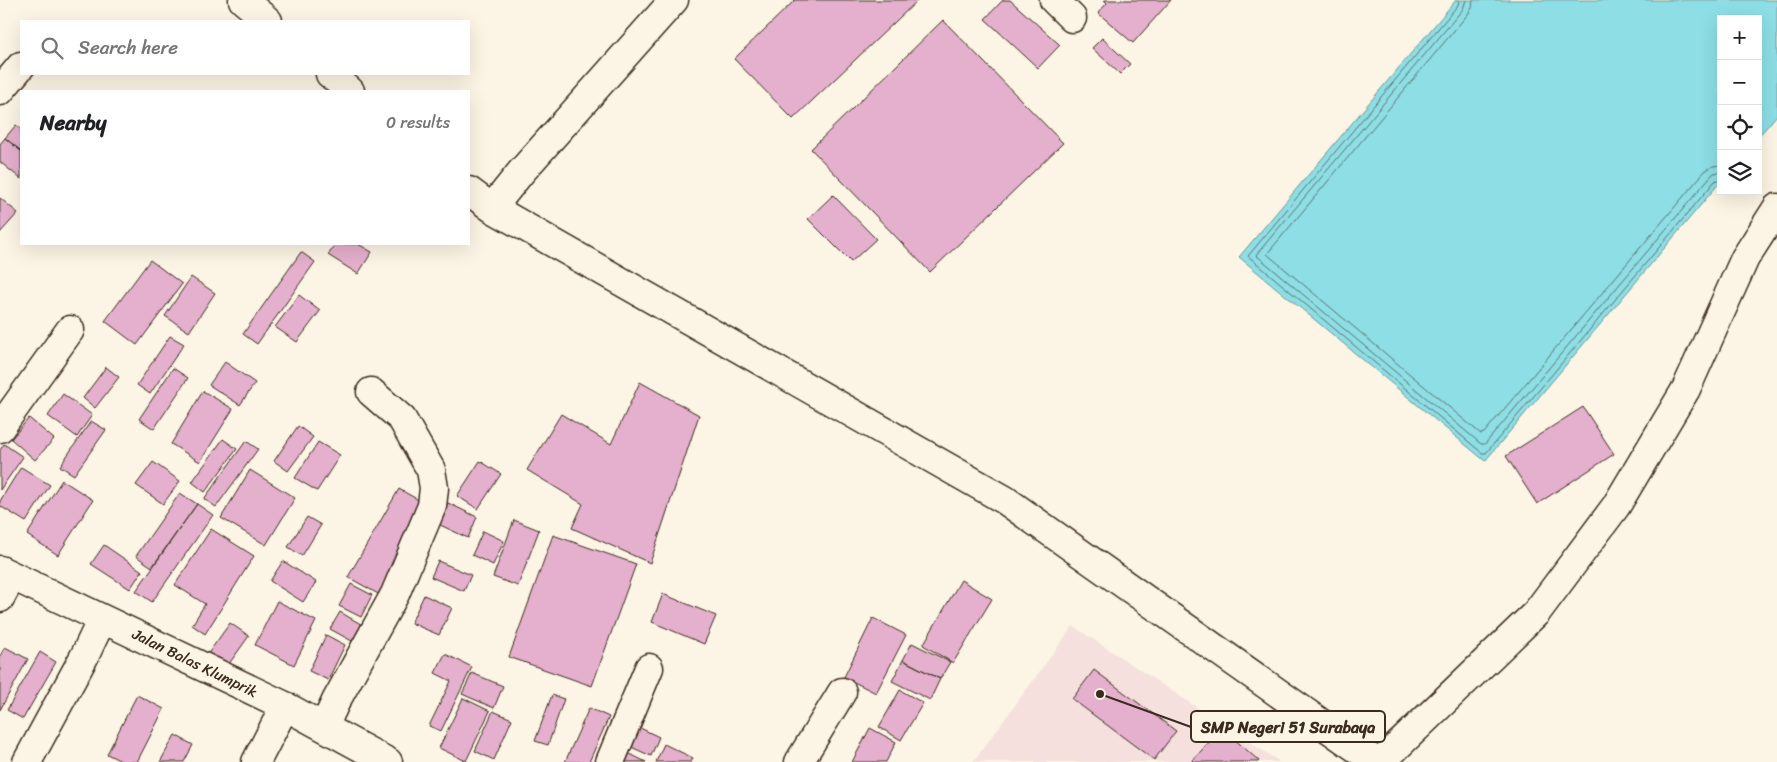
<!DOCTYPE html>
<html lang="en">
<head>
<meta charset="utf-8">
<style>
  :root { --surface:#fff; --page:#f6f6f6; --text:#202124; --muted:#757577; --line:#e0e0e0 }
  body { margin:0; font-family:Sriracha,sans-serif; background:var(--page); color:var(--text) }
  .controls { position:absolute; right:15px; top:15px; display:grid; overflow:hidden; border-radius:0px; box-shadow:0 5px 20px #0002 }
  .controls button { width:45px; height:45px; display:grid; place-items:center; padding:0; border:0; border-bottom:1px solid var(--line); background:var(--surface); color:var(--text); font:25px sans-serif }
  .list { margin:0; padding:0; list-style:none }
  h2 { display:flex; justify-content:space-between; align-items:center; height:65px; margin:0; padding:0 20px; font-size:21px }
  h2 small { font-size:16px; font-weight:400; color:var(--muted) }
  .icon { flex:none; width:28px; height:28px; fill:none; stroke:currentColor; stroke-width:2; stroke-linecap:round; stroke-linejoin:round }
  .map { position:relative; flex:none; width:1777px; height:762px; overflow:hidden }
  .search { position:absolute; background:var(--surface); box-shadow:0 5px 20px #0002; left:20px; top:20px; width:450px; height:55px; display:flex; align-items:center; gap:12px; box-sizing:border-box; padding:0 18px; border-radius:0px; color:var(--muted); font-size:19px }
  .panel { position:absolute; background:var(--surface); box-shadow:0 5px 20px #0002; left:20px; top:90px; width:450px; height:155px; border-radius:0px }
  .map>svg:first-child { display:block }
  .built { fill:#f5e0de }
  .water { fill:#8ddee5; stroke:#6c9695 }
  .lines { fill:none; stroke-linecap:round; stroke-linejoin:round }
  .shore { stroke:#5c726e; stroke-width:1 }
  .building { fill:#e4b0cd; stroke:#3b2a1e }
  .minor-casing { stroke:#3b2a1e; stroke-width:31 }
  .minor { stroke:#fcf5e5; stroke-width:28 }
  .labels { text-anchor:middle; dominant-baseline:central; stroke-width:4.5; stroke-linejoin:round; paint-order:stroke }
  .street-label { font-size:15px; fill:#3b2a1e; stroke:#fcf5e5 }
  .leader { fill:none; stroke:#3b2a1e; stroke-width:2 }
  .callout-dot { fill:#3b2a1e; stroke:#fcf5e5; stroke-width:2 }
  .callout { fill:#fcf5e5; stroke:#3b2a1e; stroke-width:2 }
  .callout-label { font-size:16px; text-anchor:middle; font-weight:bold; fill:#3b2a1e }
</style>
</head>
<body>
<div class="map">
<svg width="1777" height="762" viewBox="0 0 1777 762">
  <rect width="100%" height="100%" fill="#fcf5e5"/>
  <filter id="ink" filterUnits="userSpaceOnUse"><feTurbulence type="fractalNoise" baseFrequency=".02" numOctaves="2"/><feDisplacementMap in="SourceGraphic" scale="10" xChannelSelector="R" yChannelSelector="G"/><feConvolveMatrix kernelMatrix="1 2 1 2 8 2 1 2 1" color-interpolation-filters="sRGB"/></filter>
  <g filter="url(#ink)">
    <path class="built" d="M1073,626L1280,762H973Z"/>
    <path class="water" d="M1456,0H1777V115L1758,137V19H1721V181L1485,461L1239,257Z"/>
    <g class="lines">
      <path class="shore" d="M1459,0L1458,5L1248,256L1482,453H1486L1715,181L1721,179
        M1466,0L1463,9L1256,255L1481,444H1485L1710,177L1714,173L1721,172
        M1473,0L1472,8L1468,14L1267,254L1481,434L1484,433L1705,171L1713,166L1721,165"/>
    </g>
    <path class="building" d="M795,0H918L793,119L734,59Z
      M1003,0H1010L1060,45L1038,68L985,19Z
      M1104,0H1171L1133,43L1098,13L1107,3Z
      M943,20L1063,143L930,272L811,149Z
      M1102,38L1130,64L1120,74L1092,48Z
      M16,125L21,129V151L5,138Z
      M5,138L21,151V179L0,162V144Z
      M833,195L876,239L851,262L808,219Z
      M0,198L18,213L0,233Z
      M336,244H358L372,252L358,274L328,255Z
      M301,252L315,262L257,344L243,334Z
      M150,260L182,284L137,345L105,321Z
      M191,277L215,293L189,332L165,316Z
      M299,295L320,311L297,342L275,327Z
      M170,336L184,344L150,394L137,385Z
      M225,362L255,383L240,405L209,385Z
      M106,367L119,377L95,408L83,398Z
      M173,368L188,378L154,429L139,419Z
      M640,382L699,415L650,563L572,528L583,504L527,470L561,414L611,444Z
      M203,391L233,409L200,462L171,444Z
      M63,394L92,415L77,437L48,416Z
      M1583,407L1614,454L1537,504L1506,456Z
      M29,418L54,439L35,460L11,439Z
      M91,421L106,430L74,475L60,466Z
      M298,426L313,437L288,471L274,461Z
      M223,439L237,449L205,492L192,482Z
      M246,441L258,449L216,507L204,499Z
      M318,442L340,455L317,491L295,478Z
      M4,444L23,457L0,490V450Z
      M480,461L501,474L478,509L457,496Z
      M153,462L180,481L163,504L136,485Z
      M21,467L50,485L26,522L0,506V501Z
      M250,470L295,498L266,545L221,518Z
      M62,480L93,500L58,555L27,535Z
      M399,489L431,507L380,595L348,577Z
      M180,493L197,504L152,567L136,556Z
      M448,503L477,517L468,538L438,524Z
      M197,504L213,515L152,602L136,591Z
      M307,517L321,525L302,556L288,547Z
      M514,520L539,530L518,586L493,577Z
      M211,529L254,556L205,634L192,625L205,604L175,585Z
      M483,531L504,541L493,565L472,555Z
      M553,535L636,564L592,686L509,657Z
      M104,545L142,571L130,589L91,564Z
      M283,561L316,582L303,602L270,581Z
      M438,561L471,575L464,591L431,577Z
      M961,580L992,599L953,663L923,645Z
      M351,584L372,595L361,617L339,606Z
      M663,594L716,616L704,644L652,622Z
      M424,595L452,608L439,635L411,623Z
      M277,601L316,621L294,665L255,645Z
      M340,612L371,630L361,646L330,629Z
      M873,618L906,635L876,693L844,677Z
      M230,623L249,636L226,668L207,655Z
      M326,635L345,645L328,680L309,671Z
      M912,643L950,662L940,679L903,660Z
      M5,647L28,659L0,710V656Z
      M40,652L56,662L23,719L7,710Z
      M445,654L472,667L441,731L429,726L451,681L435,673Z
      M903,660L940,679L930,700L892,681Z
      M1094,670L1176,731L1154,760L1072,699Z
      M472,673L503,686L494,708L462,694Z
      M900,690L923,703L901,740L879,727Z
      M137,695L164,709L137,762H123L107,754Z
      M552,695L564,699L548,745L535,741Z
      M463,698L490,711L466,761L439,748Z
      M589,708L609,717L589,762H565Z
      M493,711L512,719L494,760L475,751Z
      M636,726L659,737L651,756L627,745Z
      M870,728L896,742L886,762H852Z
      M1222,728L1259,761L1258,762H1191Z
      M175,735L193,745L184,762H160Z
      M664,744L693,758L691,762H656Z
      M626,752L646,762H621Z"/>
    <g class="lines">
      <g class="minor-casing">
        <path id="minor" d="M243,0L268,21
          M1054,0L1072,18
          M330,74L350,91
          M0,91L21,66
          M469,191L492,208L521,172L674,0
          M492,208L1005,500L1376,762
          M0,428L70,330
          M0,570L285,706L388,762
          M0,598L12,576
          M324,727L336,701L395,594L432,506L434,488L431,470L402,419L371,392
          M27,762L85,655L102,619
          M256,762L285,706
          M610,762L649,668
          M799,762L842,692
          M1381,762L1536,613L1616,506L1686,389L1745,258L1777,208"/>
      </g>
      <use href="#minor" class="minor"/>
    </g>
  </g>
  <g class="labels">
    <g class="street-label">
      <text transform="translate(195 663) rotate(26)">Jalan Balas Klumprik</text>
    </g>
  </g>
  <path class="leader" d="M1100 694L1191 727"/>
  <circle class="callout-dot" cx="1100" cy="694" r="5"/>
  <rect class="callout" x="1191" y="711" width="194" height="31" rx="5"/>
  <g class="callout-label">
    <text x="1288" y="733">SMP Negeri 51 Surabaya</text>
  </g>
</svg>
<div class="controls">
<button>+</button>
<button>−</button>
<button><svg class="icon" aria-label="locate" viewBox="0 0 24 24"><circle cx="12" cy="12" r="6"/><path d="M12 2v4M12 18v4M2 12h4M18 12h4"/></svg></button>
<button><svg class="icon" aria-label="layers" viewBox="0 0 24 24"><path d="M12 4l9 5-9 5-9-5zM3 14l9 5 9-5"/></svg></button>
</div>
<div class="search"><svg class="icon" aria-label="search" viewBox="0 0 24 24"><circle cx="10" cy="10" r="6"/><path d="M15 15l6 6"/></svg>Search here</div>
<section class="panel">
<h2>Nearby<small>0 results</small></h2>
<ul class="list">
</ul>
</section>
</div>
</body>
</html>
